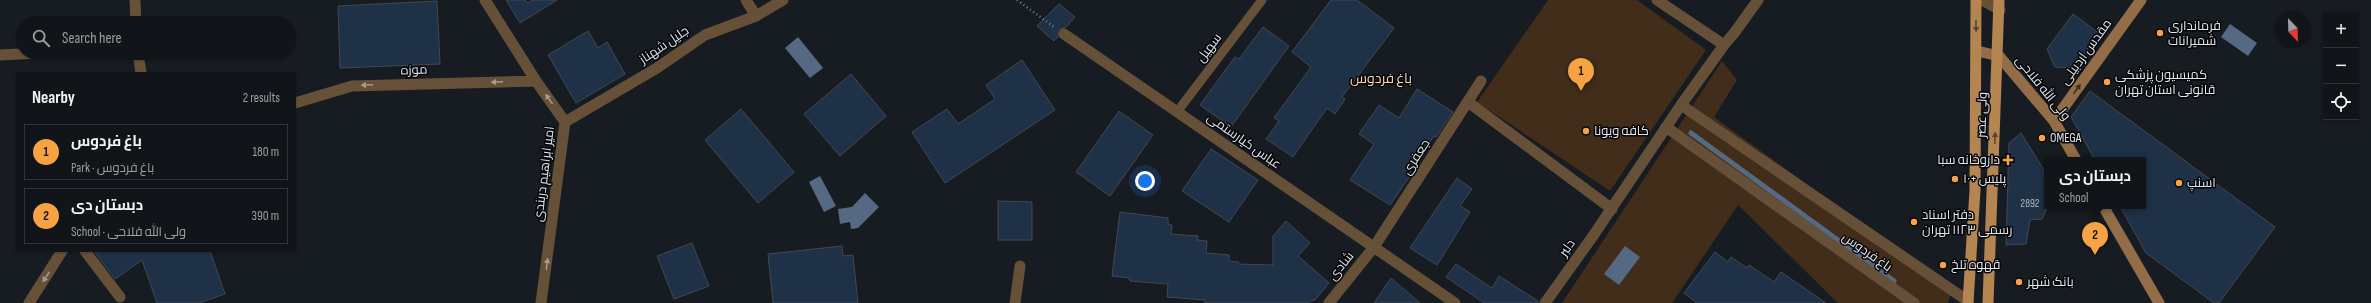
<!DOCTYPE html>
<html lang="en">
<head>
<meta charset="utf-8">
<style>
  :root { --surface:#11151a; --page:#1a1e23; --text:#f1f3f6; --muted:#9c9fa2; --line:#303439; --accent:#f5a345 }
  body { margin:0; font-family:"Sofia Sans Condensed",Cairo,sans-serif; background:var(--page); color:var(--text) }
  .controls { position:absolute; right:12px; top:12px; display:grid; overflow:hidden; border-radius:0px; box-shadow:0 1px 3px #0004 }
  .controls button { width:36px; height:36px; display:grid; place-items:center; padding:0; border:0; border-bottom:1px solid var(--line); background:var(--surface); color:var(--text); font:20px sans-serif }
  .compass { position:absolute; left:2275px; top:12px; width:36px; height:36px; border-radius:50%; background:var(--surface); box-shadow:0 1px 3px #0004; rotate:157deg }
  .you { position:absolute; left:1145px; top:181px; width:14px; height:14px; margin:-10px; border:3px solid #fff; border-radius:50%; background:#1a73e8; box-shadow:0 0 0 6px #1a73e833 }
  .badge { display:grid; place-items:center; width:26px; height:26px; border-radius:50%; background:var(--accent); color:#111; font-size:13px; font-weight:700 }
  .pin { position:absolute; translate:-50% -33px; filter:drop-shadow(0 1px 2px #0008) }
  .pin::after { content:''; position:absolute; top:21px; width:14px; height:12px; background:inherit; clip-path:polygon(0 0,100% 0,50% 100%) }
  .popup { position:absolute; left:2044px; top:157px; width:102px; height:52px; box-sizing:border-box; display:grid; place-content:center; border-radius:0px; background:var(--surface); filter:drop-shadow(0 1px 3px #0005); font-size:13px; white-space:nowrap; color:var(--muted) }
  .popup b { font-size:15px; color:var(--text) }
  .popup::after { content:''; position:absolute; left:50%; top:100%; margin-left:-8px; border:8px solid transparent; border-top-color:var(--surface) }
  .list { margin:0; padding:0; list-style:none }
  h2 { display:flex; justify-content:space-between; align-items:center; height:52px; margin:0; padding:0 16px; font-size:17px }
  h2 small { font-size:13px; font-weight:400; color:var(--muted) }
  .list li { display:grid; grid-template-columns:26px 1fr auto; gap:12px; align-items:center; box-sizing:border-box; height:56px; margin:0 8px 8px; padding:0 8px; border:1px solid var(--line); border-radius:0px }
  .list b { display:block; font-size:15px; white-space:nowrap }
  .list p { margin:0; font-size:13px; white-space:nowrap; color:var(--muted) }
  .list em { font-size:13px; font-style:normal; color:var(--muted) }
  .icon { flex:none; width:22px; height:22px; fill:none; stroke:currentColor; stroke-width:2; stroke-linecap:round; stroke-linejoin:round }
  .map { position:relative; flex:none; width:2371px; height:303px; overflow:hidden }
  .search { position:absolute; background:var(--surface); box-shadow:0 1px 3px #0004; left:16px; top:16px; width:280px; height:44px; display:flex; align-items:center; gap:10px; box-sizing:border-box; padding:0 14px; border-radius:22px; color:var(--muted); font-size:15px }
  .panel { position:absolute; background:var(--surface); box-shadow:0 1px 3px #0004; left:16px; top:72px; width:280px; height:180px; border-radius:0px }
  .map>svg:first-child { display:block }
  .green { fill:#412d19 }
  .water { fill:#556982 }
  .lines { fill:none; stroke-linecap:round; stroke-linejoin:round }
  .stream { stroke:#556982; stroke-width:5 }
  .building { fill:#1f3146; stroke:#434850 }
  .path { stroke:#797e83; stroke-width:2.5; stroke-dasharray:1 3; stroke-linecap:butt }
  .service { stroke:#675038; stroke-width:9 }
  .pedestrian { stroke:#675038; stroke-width:11 }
  .minor { stroke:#675038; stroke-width:11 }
  .secondary { stroke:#926d47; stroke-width:11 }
  .primary { stroke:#b48451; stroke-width:11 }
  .oneway { fill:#5c452d }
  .oneway2 { fill:#a49b91 }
  .oneway3 { fill:#3d2f22 }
  .poi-dot { fill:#f5a345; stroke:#050609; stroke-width:1.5 }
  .labels { text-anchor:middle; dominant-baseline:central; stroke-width:3; stroke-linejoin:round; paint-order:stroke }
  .number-label { font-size:11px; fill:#b1b9c1 }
  .poi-label { font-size:13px; fill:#e2e6ea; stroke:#050609; text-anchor:start }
  .street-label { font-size:13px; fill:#e2e6ea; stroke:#050609 }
  .neighbourhood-label { font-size:14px; fill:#f9d6b3; stroke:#050609 }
</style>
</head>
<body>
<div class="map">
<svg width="2371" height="303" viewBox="0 0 2371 303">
  <rect width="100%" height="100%" fill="#171c22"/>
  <path class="green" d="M1548,0H1637L1706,50L1610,191L1477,102Z
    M1722,61L1737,80L1714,117L1952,289L1948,303H1838L1738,205L1672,303H1562Z"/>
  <path class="water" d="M2230,24L2257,43L2248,56L2221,37Z
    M798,37L823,68L810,78L785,48Z
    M820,176L836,206L824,212L809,182Z
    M865,193L879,207L858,228L851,229L850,222L840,224L838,209L852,207Z
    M1625,246L1640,257L1619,285L1604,274Z"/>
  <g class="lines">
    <path class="stream" d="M1691,133L1894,281"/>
  </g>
  <path class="building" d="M506,0H525L528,3L533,0H557L520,23Z
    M1331,0H1357L1394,28L1342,97L1345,99L1335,114L1327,108L1293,157L1266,139L1279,121L1274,118L1311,67L1292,52Z
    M437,1L440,64L340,68L338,6Z
    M1059,4L1075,17L1066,27L1058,30V37L1054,41L1037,26Z
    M2073,14L2099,33L2074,68L2055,67L2047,49Z
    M1263,27L1289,46L1231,127L1200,105L1235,57L1239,59Z
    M588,31L598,48L607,42L625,74L576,103L548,55Z
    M1022,60L1055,110L945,183L912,132L947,109L958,124L995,99L986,85Z
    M851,74L886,116L840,156L804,114Z
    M1417,89L1453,112L1436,137L1434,136L1409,171L1412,173L1390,205L1350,180L1374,144L1359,134L1379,105L1399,118Z
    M2090,91L2275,227L2219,303H2214L2146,253L2120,206H2143V160H2095L2071,117Z
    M741,109L794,172L758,203L705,140Z
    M1119,111L1153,135L1110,196L1076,172Z
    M2021,133L2047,175V208L2042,219L2030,220L2026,244L2006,245L2009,143Z
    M1211,149L1258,180L1229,222L1182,191Z
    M1457,178L1472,189L1460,206L1470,212L1437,265L1410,248Z
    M998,201L1032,202V240H998Z
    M1120,212L1168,218V224L1172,225L1171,234L1198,236L1197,240L1207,241L1206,253L1229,255V261L1239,262L1238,264L1273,265V236L1286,221L1310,243L1298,256L1329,283L1316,299L1307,303H1205V300L1167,297L1168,284L1130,281L1129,278L1112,276Z
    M692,243L709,286L674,299L657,256Z
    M842,246L843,256L853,255L858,303H773L768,254Z
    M94,251H210L225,294L199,303H157L142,260L115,279Z
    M1715,252L1728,262L1731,257L1747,268L1749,265L1774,282L1781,272L1826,303H1697L1684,293Z
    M1456,264L1492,288L1499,276L1538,301V303H1484L1446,277Z
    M1391,278L1420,303H1374Z"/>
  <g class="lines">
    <path class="path" d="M1017,0L1054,27"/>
    <path class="service" d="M1177,112L1262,0"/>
    <path class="pedestrian" d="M1724,45L1735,32
      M1468,102L1612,209
      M1681,105L1968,301
      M1666,127L1914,303
      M1593,236L1681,105L1724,45L1657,0"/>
    <path class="minor" d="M135,0L136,23
      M485,0L536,81L565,122L541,303
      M746,0L756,16
      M1982,0L2000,10
      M1735,32L1758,0
      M1064,34L1455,303
      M138,53L141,73
      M0,55L40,53
      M295,103L352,86L536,81
      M565,122L657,68L705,35L756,16L783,0
      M85,251L120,297
      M29,303L62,251
      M1015,303L1020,266
      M1329,303L1374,247L1481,81
      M1545,303L1593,236"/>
    <path class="secondary" d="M1977,51L1999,56L2054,121L2076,160
      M2054,121L2141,0
      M2103,206L2159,303"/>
    <path class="primary" d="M1968,303L1975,190L1976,0
      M1988,303L1999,0"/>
  </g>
  <defs><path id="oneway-solid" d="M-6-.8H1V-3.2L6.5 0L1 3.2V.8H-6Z"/></defs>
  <g class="oneway">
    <use href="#oneway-solid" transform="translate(1976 26) rotate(89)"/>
    <use href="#oneway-solid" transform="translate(1995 138) rotate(-88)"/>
  </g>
  <g class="oneway2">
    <use href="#oneway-solid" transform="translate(497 82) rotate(178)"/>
    <use href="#oneway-solid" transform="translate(367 85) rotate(178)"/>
    <use href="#oneway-solid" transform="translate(549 99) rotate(-126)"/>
    <use href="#oneway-solid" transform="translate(547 264) rotate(-83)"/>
    <use href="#oneway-solid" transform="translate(46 277) rotate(123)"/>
  </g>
  <use class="oneway3" href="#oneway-solid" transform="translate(2077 89) rotate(-54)"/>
  <g class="poi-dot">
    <circle cx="2160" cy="33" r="4"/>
    <circle cx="2107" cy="82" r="4"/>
    <circle cx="1586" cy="131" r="4"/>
    <circle cx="2042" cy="138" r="4"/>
    <path d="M2006 154h4v4h4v4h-4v4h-4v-4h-4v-4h4z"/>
    <circle cx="1955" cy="179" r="4"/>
    <circle cx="2179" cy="183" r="4"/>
    <circle cx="1914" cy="222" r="4"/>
    <circle cx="1943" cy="265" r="4"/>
    <circle cx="2019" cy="282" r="4"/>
  </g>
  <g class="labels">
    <g class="number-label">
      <text x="2030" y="203">2892</text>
    </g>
    <g class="poi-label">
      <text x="2168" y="26">فرمانداری<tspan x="2168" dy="15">شمیرانات</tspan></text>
      <text x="2115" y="75">کمیسیون پزشکی<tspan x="2115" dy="15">قانونی استان تهران</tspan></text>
      <text x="1594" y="131">کافه ویونا</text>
      <text x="2050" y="138">OMEGA</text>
      <text x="2000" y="160" text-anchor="end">داروخانه سبا</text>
      <text x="1963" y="179">پلیس +۱۰</text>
      <text x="2187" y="183">اسنپ</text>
      <text x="1922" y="215">دفتر اسناد<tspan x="1922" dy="15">رسمی ۱۱۲۳ تهران</tspan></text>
      <text x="1951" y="265">قهوه تلخ</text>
      <text x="2027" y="282">بانک شهر</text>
    </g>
    <g class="street-label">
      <text transform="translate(664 45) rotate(-34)">جلیل شهناز</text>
      <text transform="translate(1209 48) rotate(-53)">سهیل</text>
      <text transform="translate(2086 52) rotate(-54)">مقدس اردبیلی</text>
      <text transform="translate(414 70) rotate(-2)">موزه</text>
      <text transform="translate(2043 88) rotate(51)">ولی‌ الله فلاحی</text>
      <text transform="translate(1982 115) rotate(-88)">ولی عصر</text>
      <text transform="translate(1244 141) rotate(35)">عباس کیارستمی</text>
      <text transform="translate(1416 157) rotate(-57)">جعفری</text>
      <text transform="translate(544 174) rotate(-83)">امیر ابراهیم دربندی</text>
      <text transform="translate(1567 248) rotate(-55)">دلبر</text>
      <text transform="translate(1867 252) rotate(35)">باغ فردوس</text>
      <text transform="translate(1341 266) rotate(-51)">شادی</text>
    </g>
    <g class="neighbourhood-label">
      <text x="1381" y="78">باغ فردوس</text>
    </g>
  </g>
</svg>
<div class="controls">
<button>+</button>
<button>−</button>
<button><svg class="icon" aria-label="locate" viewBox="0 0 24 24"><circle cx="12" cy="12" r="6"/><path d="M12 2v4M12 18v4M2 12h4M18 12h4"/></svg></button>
</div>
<svg class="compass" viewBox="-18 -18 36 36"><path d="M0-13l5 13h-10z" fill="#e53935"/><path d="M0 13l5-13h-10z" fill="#9c9fa2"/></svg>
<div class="you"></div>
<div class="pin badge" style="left:1581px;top:91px">1</div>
<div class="pin badge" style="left:2095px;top:255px">2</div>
<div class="popup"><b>دبستان دی</b>School</div>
<div class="search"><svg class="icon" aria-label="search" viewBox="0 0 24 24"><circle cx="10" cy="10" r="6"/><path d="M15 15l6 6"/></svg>Search here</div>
<section class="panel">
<h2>Nearby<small>2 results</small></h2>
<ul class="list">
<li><span class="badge">1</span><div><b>باغ فردوس</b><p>Park · باغ فردوس</p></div><em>180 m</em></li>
<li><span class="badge">2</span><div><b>دبستان دی</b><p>School · ولی‌ الله فلاحی</p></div><em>390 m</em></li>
</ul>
</section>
</div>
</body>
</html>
